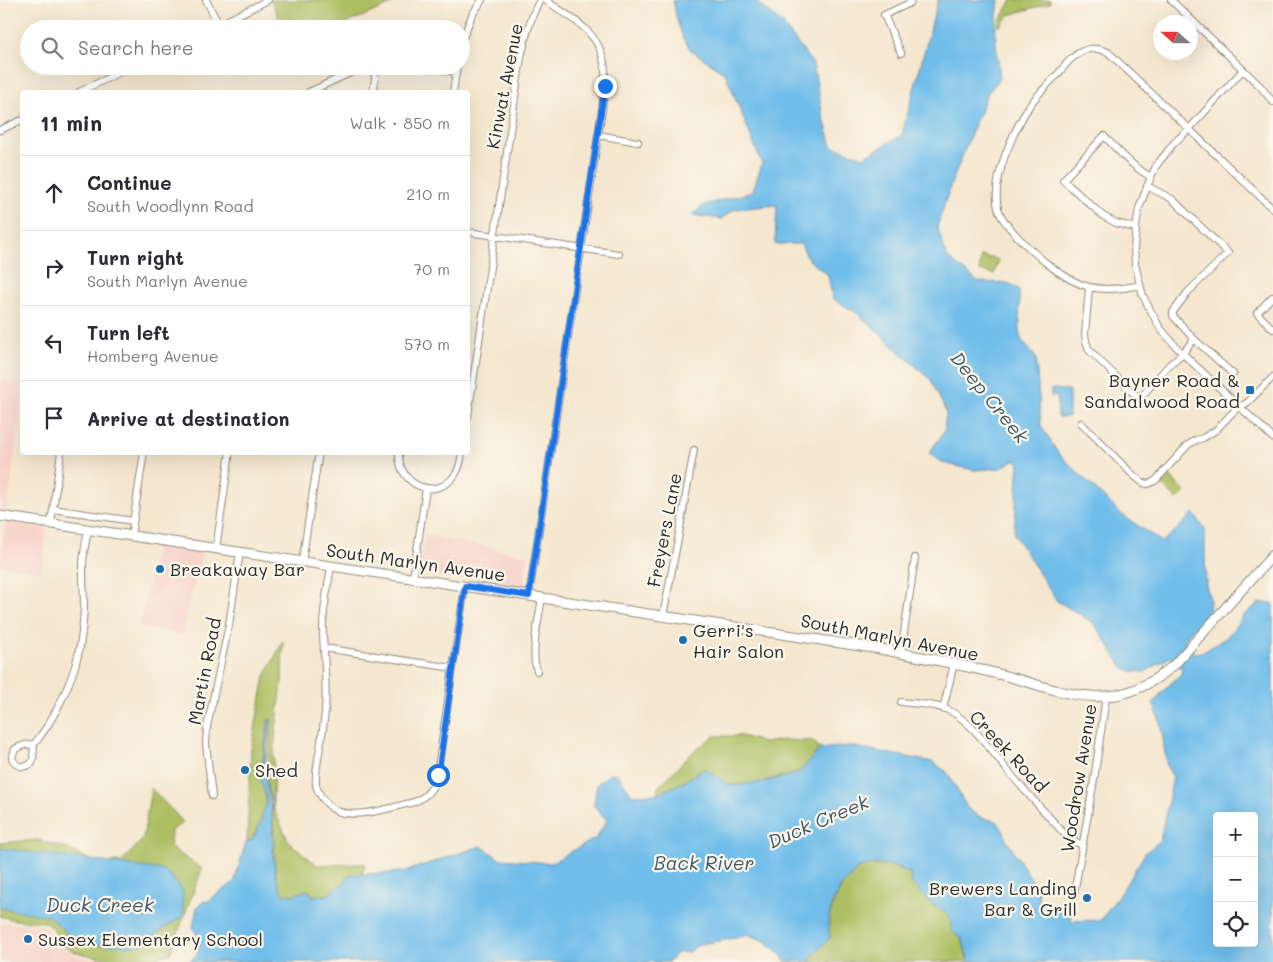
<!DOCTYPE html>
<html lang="en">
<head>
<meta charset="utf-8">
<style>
  :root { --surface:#fff; --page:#f7f7f7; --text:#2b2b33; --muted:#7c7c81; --line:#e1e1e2 }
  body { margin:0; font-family:Mali,sans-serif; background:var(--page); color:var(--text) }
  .controls { position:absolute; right:15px; bottom:15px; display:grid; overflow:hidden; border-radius:5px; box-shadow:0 5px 20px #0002 }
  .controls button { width:45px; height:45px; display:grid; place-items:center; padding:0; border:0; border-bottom:1px solid var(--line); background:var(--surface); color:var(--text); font:25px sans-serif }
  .compass { position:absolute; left:1153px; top:15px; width:45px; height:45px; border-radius:50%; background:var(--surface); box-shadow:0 5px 20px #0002; rotate:291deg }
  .stop { position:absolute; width:15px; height:15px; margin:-11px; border:4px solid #1a73e8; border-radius:50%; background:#fff }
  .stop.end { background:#1a73e8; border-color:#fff; box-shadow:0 1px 5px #0008 }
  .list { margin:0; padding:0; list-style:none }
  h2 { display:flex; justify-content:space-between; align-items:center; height:65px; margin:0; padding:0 20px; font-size:21px }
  h2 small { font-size:16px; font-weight:400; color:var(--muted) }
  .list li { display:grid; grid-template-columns:32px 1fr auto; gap:15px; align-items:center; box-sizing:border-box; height:75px; padding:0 20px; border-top:1px solid var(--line) }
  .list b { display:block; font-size:19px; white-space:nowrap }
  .list p { margin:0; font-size:16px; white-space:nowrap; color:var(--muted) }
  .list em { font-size:16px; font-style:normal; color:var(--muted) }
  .icon { flex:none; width:28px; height:28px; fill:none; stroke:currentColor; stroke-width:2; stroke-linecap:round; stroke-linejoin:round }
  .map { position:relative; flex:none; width:1273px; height:962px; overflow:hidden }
  .search { position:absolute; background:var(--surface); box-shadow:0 5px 20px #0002; left:20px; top:20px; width:450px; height:55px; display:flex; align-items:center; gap:12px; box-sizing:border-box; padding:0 18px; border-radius:28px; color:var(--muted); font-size:19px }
  .panel { position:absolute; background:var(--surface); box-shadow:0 5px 20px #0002; left:20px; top:90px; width:450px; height:365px; border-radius:5px }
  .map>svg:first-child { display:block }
  .built { fill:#f7d1c7 }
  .green { fill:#aebf63; stroke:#6c7547 }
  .water { fill:#70bdea; stroke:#4e748a; fill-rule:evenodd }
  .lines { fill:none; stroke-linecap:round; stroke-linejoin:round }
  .street-casing { stroke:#90897d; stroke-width:8 }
  .secondary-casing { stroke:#90897d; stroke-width:11 }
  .street { stroke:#fff; stroke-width:6 }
  .secondary { stroke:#fff; stroke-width:9 }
  .route { stroke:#1a73e8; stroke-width:6 }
  .poi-dot { fill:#1f6fb2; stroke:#fbf7ec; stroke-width:2 }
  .labels { text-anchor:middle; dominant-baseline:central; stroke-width:4.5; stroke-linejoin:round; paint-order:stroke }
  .street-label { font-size:18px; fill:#2b2b2b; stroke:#fbf7ec }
  .poi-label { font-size:18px; fill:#2b2b2b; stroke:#fbf7ec; text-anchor:start }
  .water-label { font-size:19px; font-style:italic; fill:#405764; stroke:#fbf7ec }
</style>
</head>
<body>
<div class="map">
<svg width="1273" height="962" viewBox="0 0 1273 962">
  <rect width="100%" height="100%" fill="#fbf7ec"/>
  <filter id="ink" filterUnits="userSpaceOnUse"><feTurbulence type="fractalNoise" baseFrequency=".02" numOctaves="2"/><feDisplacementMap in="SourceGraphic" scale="10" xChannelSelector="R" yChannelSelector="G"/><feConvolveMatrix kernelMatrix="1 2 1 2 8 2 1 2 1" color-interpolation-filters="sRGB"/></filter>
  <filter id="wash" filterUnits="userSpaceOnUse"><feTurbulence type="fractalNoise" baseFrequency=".0096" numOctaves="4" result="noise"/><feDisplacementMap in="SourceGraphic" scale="20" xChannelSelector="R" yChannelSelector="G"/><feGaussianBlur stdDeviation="1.12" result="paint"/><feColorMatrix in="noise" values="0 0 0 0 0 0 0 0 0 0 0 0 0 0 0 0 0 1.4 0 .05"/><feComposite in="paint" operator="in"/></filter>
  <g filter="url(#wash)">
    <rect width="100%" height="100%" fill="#f5e7cf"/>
    <path class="built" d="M0,381L22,383V399L7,511L0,510Z
      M6,522L47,528L41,571L0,565V558Z
      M425,535L528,555L524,588L419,573Z
      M156,546L202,553L182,635L140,626Z
      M6,923L44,926L52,933L59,945L77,956L106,962H0V925Z"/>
    <path class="green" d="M271,0H401L333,29H283Z
      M1012,0H1050V3L1009,15L999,27V22Z
      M981,256L990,258L992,257L998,260L997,266H995L996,268L994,274L979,271Z
      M1170,476L1185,492L1177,500L1162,485Z
      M283,641L282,683L274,746L273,801L274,810L289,842L317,865L365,864L362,874L345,882L327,895L313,896L308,890L294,895L283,894L278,886L275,868L272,800L267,788V773L272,719H268L261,774C261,784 266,793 266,802C266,810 256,833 252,840L247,842L251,750L265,676Z
      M714,736H742L764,743L783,740L813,741L820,749L799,773L756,783L728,785L705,769L700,770L684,782L657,794L658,787L693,752Z
      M151,788L183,822L171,831L170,847L202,869L170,954L136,962H121L75,952L60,944L55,932L45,922L14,920L0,916V843L38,840L66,848L98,864L123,861L143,839Z
      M888,865L910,873L912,884L928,900L949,915L951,926L962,938L968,962H810V958L830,938C829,932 828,925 829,919C831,905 845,876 857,869C866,864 878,865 888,865Z"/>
    <path class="water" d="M673,0H754L782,23L813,64L823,116L832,146L864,157L902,135L938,0H999L995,34L1000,78L987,94L951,184L937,227L947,257L978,282L1008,283L1019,289L1020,338L1036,358L1041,426L1058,453L1121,514L1162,542L1175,531L1193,513L1205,529V555L1206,584L1210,601L1209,610L1201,622L1189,633L1184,642L1195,653L1205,651L1227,637L1244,615L1259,603H1273V962H969L962,938C950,932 951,927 949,915L931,903L912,884L910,873L898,867L885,864H872L857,869L841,886L832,903L828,923L830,938L810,958V962H785L781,955L765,941L749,935L720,941L699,944L689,952L676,953L669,962H190C192,959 197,955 198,952C200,946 197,932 193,927L197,907L204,901L207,902L234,882L246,842L252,840L253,836L257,834L259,825L262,823V814L265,809L267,799L261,781L269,720H271C269,738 265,756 265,774C265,785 269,793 271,804C275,830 269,871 283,894L294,895L308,890L313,896L327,895L345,882L349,875L403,872L481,846L500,859L551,863L596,838L607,820L594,806L597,784L611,773L618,775L632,795L657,794L684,782L701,770L706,769L728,785H741L768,781L799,773L820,749L849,746L933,762L947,772L968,809L982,818L997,821L1004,832L1007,841L1038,889L1039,903L1068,910L1072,921L1101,920L1125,886L1146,852L1160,841L1173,777L1167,767L1161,726L1156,710L1153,704L1163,691L1181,674L1182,669L1170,657L1145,672L1132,671L1124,669L1094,623L1057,601L1014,534L1019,462L1014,460L1001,468L974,470L943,463L929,453L944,432L946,412L931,380L857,313L833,299L828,275L808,259L801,244H775L777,205L735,209L721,219L692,215L704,205L752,192L762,164L725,73L691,50L683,38L677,20ZM1217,816H1254V943H1217Z
      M1051,389L1069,390V417H1058L1057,396H1051Z
      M0,848L163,870L170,875L183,891V916L138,946L78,944L49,916L0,908Z"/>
  </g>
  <g filter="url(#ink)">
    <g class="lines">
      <g class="street-casing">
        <path id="street" d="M206,0L219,25
          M1171,0L1260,86L1273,102
          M210,29L268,0
          M461,43L472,15L482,0
          M901,53L884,15L910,3L911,0
          M414,66L456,72
          M1243,70L1189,129L1174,143L1156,166L1151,177L1139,208L1136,228L1134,249L1135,264L1143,296L1154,317L1160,328L1180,351L1273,438
          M79,92L133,66
          M309,92L365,66
          M373,92L375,78L374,66
          M453,92L457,66
          M0,130L22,120
          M598,135L638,142
          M1147,186L1172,199L1228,253L1188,292L1173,312V316L1194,339L1233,374
          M1136,228L1116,223L1103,216L1063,180L1104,136C1119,151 1132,167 1151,177
          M468,232L619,254
          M1140,285C1098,294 1079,289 1045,262C1032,251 1002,225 998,208C991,178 1014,130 1030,105C1038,94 1048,84 1058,74C1065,66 1072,55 1083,51C1091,47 1100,49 1108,52L1273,209
          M1089,288L1085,334L1086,341L1089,350L1132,392L1137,396L1143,395L1168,366L1183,353L1194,339
          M1273,298L1272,297L1257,313L1273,329
          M468,416L521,57C526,37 530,17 540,0
          M1081,423L1132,474L1143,483L1148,484L1155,481L1188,445L1196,440L1203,438L1216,430L1235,410L1248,402L1273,377
          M399,452C397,485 436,502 455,475C460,468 461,460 462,452
          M53,509L133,521
          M51,524L61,452
          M131,536L144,452
          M216,549L230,452
          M302,562L319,452
          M331,566C328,588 322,611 323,634C324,659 327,685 325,710C324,726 321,742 318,759C317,767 315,776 316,785C318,794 326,804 333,809C352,821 394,807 414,802C427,797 434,788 437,775L465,586
          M413,578L426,488
          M529,596L602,110C603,97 606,84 605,71C603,33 573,19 545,0
          M663,616L678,539L694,450
          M324,648L453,668
          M901,653L915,558
          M537,671C530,651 539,619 542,597
          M901,702C915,704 937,704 950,711C972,722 992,752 1008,771C1027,794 1048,815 1067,837L1077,843L1083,845
          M943,709L954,664
          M34,744C53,722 72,682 78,655C82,640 83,624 84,609C84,596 83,584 83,571C82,557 86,543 88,529
          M34,744L33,759L32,763C24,769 16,767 12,758L15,749L24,745Z
          M212,796L206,744L207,727L229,625L240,552
          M1074,894L1094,780L1106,697"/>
      </g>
      <g class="secondary-casing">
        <path id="secondary" d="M0,516L880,649C922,657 964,665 1006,676C1038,684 1072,699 1106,696C1132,695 1154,682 1174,665L1273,555"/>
      </g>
      <use href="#street" class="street"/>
      <use href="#secondary" class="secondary"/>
    </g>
  </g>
  <g class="lines" filter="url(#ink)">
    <path class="route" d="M438,775L465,586L529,596L605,86"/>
  </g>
  <g class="poi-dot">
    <rect x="1245" y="385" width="10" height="10" rx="2.5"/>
    <circle cx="160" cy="569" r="5"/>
    <circle cx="683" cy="640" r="5"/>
    <circle cx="245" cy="770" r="5"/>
    <circle cx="1087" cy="898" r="5"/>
    <circle cx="28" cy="939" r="5"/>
  </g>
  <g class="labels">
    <g class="street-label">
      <text transform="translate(504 86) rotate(-79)">Kinwat Avenue</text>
      <text transform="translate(664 530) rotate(-79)">Freyers Lane</text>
      <text transform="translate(416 562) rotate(8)">South Marlyn Avenue</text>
      <text transform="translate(890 637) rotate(11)">South Marlyn Avenue</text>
      <text transform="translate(204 671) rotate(-79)">Martin Road</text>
      <text transform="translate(1009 751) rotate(47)">Creek Road</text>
      <text transform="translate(1078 778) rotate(-81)">Woodrow Avenue</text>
    </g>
    <g class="poi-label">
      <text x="1240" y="380" text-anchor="end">Bayner Road &amp;<tspan x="1240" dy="21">Sandalwood Road</tspan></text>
      <text x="170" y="569">Breakaway Bar</text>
      <text x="693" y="630">Gerri's<tspan x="693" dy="21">Hair Salon</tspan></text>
      <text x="255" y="770">Shed</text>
      <text x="1077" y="888" text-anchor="end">Brewers Landing<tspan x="1077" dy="21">Bar &amp; Grill</tspan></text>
      <text x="38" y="939">Sussex Elementary School</text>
    </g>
    <g class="water-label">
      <text transform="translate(990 397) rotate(51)">Deep Creek</text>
      <text transform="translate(818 821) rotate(-23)">Duck Creek</text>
      <text x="704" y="862">Back River</text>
      <text x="100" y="904">Duck Creek</text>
    </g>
  </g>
</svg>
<div class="controls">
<button>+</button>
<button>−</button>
<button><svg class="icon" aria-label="locate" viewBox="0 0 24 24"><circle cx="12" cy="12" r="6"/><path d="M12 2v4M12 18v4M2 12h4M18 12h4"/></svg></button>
</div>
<svg class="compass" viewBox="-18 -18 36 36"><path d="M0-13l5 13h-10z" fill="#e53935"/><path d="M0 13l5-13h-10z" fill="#7c7c81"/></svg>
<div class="stop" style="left:438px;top:775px"></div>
<div class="stop end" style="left:605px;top:86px"></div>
<div class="search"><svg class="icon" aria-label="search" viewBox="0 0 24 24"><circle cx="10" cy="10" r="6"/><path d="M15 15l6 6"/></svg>Search here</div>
<section class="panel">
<h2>11 min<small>Walk · 850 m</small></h2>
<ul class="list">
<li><svg class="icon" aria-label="ahead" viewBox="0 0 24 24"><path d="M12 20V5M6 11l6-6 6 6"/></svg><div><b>Continue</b><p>South Woodlynn Road</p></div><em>210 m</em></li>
<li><svg class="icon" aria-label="right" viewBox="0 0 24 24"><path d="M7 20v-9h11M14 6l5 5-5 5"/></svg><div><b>Turn right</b><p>South Marlyn Avenue</p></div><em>70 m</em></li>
<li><svg class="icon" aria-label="left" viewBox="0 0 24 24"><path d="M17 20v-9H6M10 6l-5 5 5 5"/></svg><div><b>Turn left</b><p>Homberg Avenue</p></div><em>570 m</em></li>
<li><svg class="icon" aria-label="arrive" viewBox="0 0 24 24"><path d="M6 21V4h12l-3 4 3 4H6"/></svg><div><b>Arrive at destination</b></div></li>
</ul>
</section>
</div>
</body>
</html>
